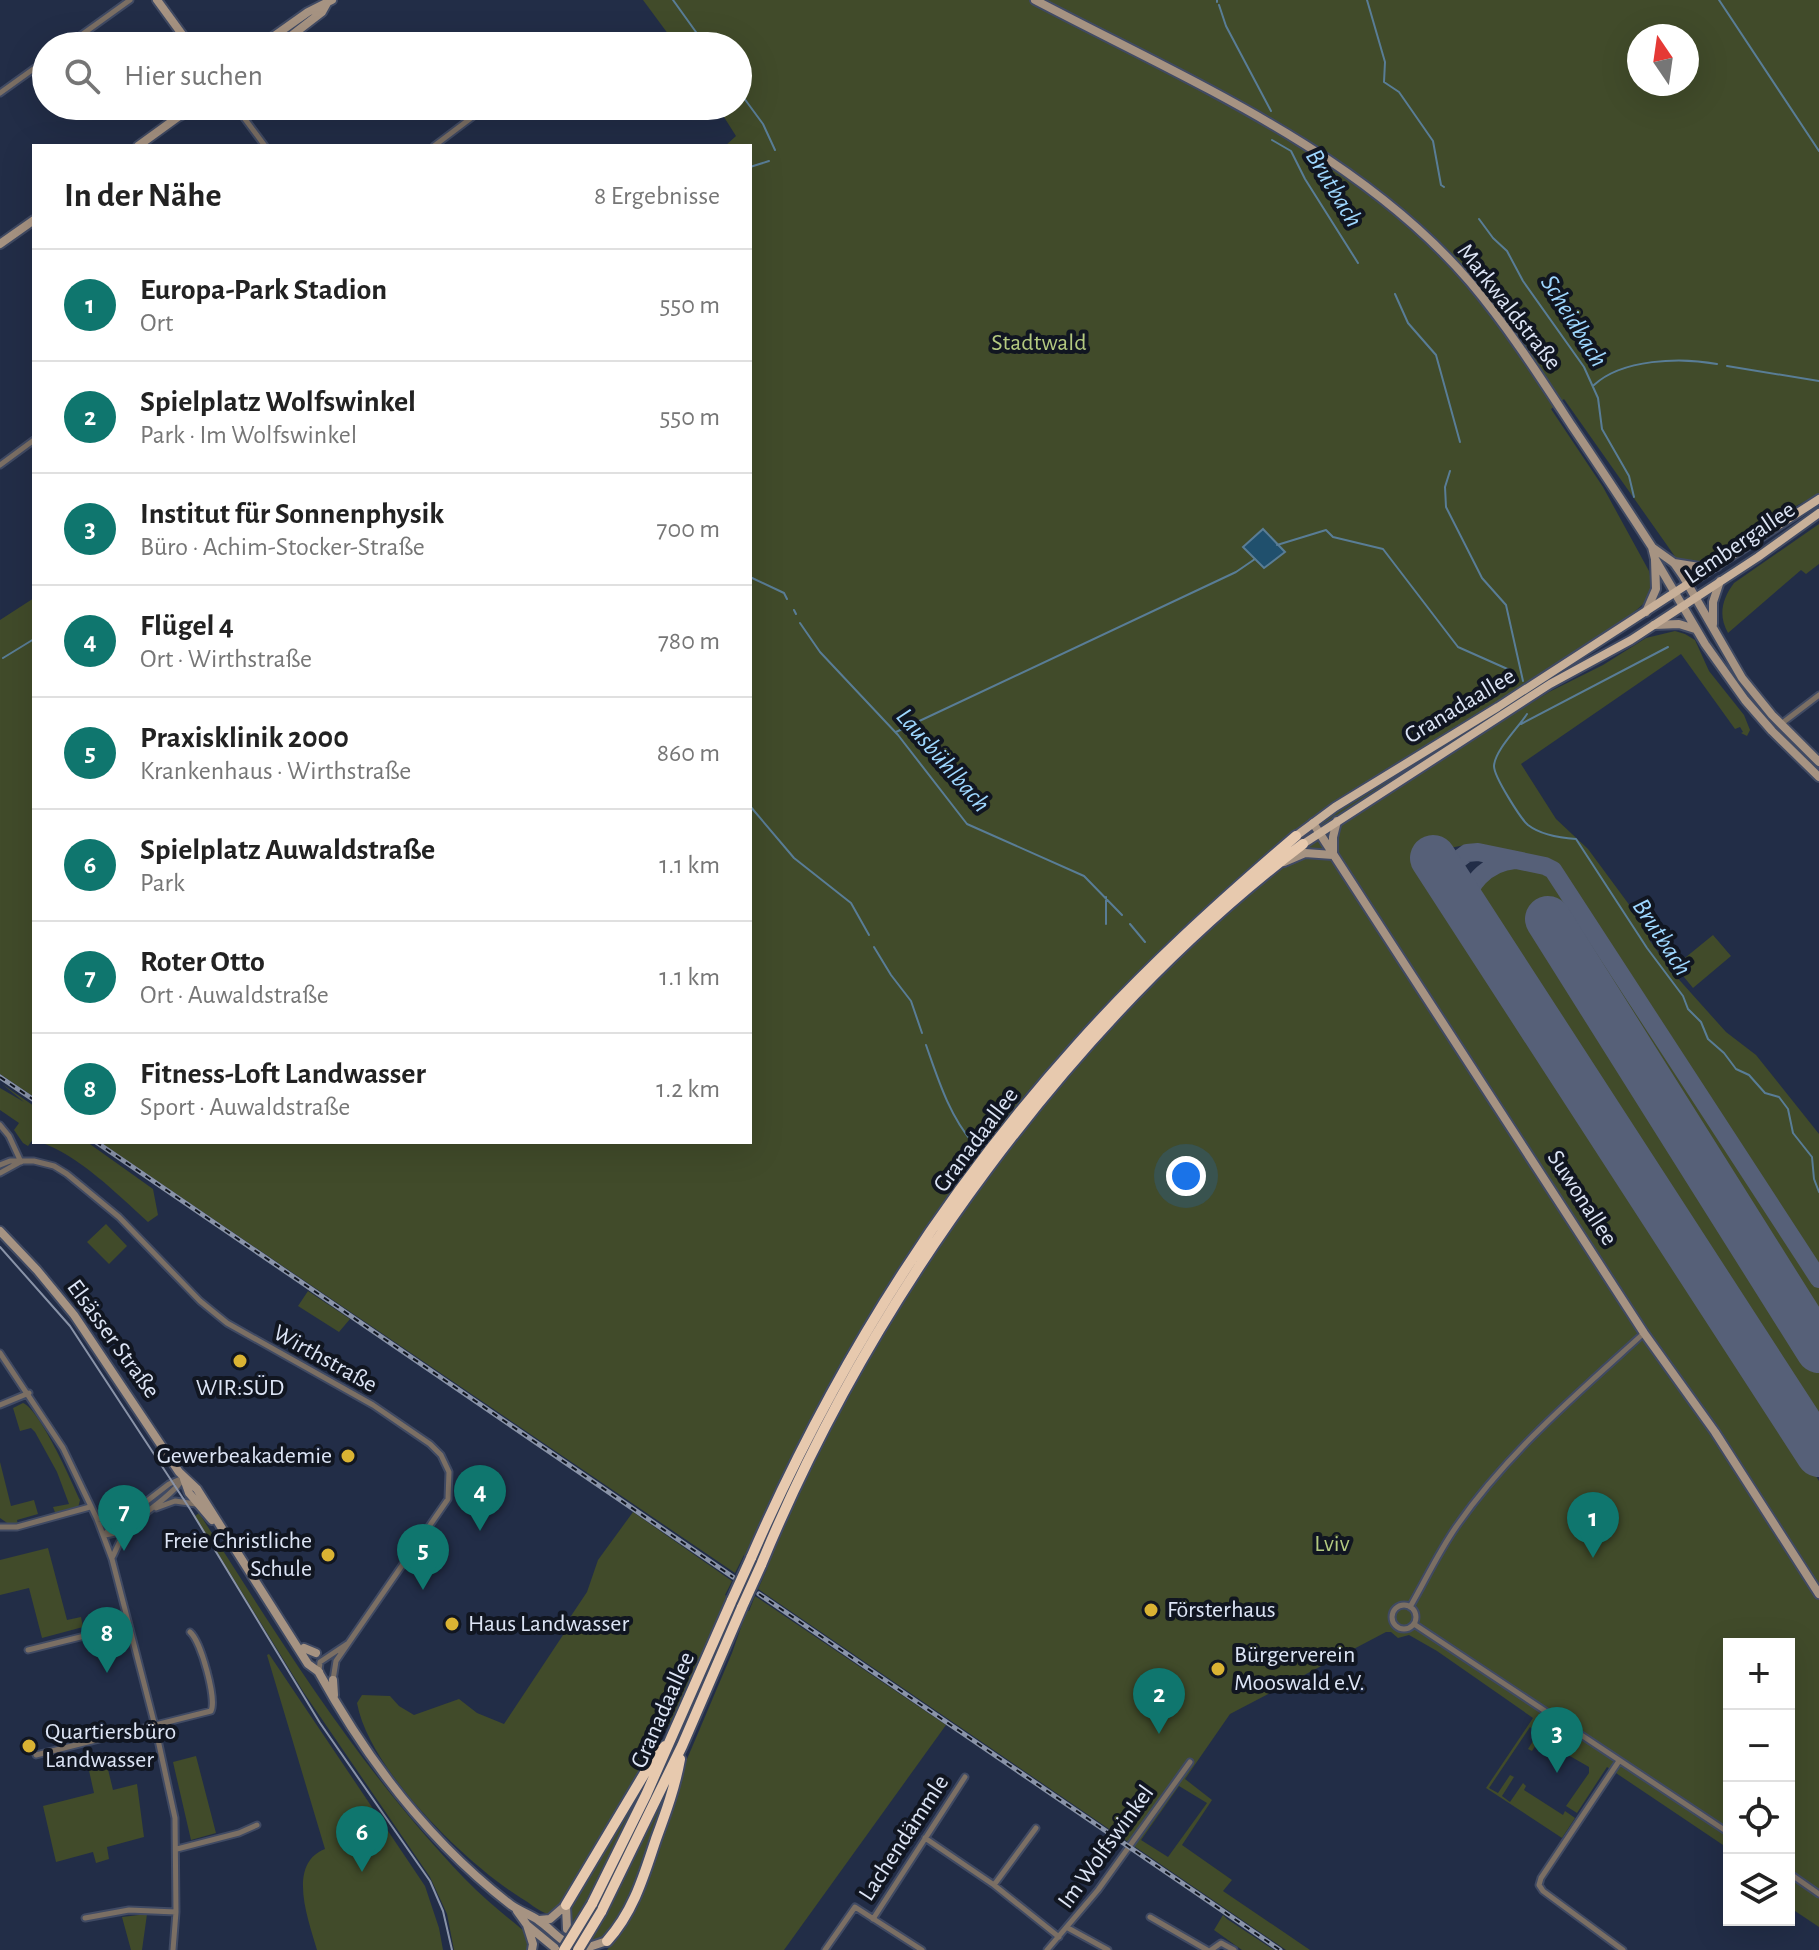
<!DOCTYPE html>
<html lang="de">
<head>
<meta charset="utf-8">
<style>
  :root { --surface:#fff; --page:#f2f2f2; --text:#222; --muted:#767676; --line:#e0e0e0; --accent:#0f766e }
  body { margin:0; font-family:"Alegreya Sans",sans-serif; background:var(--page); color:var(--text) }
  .controls { position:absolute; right:24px; bottom:24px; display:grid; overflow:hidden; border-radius:0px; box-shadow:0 8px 32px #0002 }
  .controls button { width:72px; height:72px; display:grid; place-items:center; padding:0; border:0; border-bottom:2px solid var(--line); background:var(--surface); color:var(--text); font:40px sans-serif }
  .compass { position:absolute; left:1627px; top:24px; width:72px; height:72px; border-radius:50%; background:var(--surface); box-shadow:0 8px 32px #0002; rotate:347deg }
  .you { position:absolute; left:1186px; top:1176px; width:28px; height:28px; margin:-20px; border:6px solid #fff; border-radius:50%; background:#1a73e8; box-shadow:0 0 0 12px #1a73e833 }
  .badge { display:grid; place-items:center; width:52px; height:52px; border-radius:50%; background:var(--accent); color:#fff; font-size:26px; font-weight:700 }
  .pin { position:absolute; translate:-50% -66px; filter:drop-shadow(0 2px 4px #0008) }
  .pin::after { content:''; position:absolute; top:42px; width:28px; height:24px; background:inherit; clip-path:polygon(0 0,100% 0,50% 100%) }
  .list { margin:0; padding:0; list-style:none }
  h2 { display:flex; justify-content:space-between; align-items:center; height:104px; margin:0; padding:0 32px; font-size:34px }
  h2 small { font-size:26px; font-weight:400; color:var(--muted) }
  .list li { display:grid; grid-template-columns:52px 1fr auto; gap:24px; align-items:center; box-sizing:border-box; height:112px; padding:0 32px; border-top:2px solid var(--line) }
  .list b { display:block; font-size:30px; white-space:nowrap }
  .list p { margin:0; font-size:26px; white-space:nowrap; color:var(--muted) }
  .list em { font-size:26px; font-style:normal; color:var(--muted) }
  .icon { flex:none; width:44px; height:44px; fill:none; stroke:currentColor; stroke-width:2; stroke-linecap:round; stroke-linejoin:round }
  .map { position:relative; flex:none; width:1819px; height:1950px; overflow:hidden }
  .search { position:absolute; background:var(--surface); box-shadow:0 8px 32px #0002; left:32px; top:32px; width:720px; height:88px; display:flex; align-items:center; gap:20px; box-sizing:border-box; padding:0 28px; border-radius:44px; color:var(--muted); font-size:30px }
  .panel { position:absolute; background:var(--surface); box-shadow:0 8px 32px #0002; left:32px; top:144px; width:720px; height:1000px; border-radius:0px }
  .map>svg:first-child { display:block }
  .green { fill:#414b2a; fill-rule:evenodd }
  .water { fill:#20506d; stroke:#597d96; stroke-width:2 }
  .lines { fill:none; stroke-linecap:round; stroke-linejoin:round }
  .stream { stroke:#597d96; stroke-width:2 }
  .taxiway { stroke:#566078; stroke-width:18 }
  .runway { stroke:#566078; stroke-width:46 }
  .secondary-tunnel { stroke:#3e4961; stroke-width:8; stroke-dasharray:8 4; stroke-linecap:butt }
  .street-casing { stroke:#404a63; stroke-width:9 }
  .secondary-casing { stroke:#404a63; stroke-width:12 }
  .primary-casing { stroke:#404a63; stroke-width:12 }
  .highway-casing { stroke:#404a63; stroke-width:14 }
  .street { stroke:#7b6f64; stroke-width:5 }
  .secondary { stroke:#a69382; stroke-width:8 }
  .primary { stroke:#c8b099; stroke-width:8 }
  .highway { stroke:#e7c9ae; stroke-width:10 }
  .tram { stroke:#8993a8; stroke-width:2 }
  .rail-casing { stroke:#8993a8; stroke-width:5 }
  .rail { stroke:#111621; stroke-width:2; stroke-dasharray:6; stroke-linecap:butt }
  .highway-bridge-casing { stroke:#404a63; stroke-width:14; stroke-linecap:butt }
  .highway-bridge { stroke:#e7c9ae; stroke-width:10 }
  .poi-dot { fill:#dab333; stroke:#111621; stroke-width:3 }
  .labels { text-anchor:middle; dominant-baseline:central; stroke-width:8; stroke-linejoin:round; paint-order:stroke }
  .street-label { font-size:24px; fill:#dde5f6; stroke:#111621 }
  .park-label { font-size:24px; fill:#b4ca80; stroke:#111621 }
  .poi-label { font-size:24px; fill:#dde5f6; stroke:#111621; text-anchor:start }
  .water-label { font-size:26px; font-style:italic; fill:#9ed7ff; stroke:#111621 }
</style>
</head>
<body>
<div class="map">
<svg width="1819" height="1950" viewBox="0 0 1819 1950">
  <rect width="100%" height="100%" fill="#222d47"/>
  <path class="green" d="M643,0H1819V494L1796,506L1713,559L1695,564L1676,558L1564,399L1551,409L1603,487L1649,571C1655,596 1648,601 1629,616L1468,721L1477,736L1549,692L1603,665L1646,638L1675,631L1685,634L1695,640L1709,671L1744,715L1750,730L1747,736L1741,733L1743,732L1740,727L1735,729L1681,654L1521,764L1556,819L1588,849L1636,914L1646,917L1650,941L1674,974L1726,1032L1756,1055L1819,1134V1272L1555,867L1548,863L1465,845L1445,849L1420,865L1819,1481V1927L1789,1907V1644H1729V1849L1607,1767L1577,1813L1566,1806L1589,1773V1767L1549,1744L1551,1741L1542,1735L1532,1751L1528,1749L1538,1733L1530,1727L1489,1788L1498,1793L1510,1775L1514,1777L1502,1796L1510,1802L1523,1783L1526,1786L1524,1790L1563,1815L1565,1811L1575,1818L1562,1838L1486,1788L1533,1718L1437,1651L1409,1635L1398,1638L1391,1632H1386L1230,1714L1185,1779L1212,1800L1182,1845L1232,1880L1223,1891L1310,1950H1286L758,1589L767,1569L744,1555L735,1573L100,1142H750V146H725L736,136L717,106H738V46H677ZM1639,36H1687V84H1639ZM1179,1786L1207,1803L1168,1857L1141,1840Z
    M1819,524V564L1806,574L1801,570L1728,633C1718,615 1722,599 1734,583Z
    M34,598V1097L0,1074V620Z
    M1507,863L1546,870L1552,876L1819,1287V1426L1476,897L1479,881Z
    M1713,935L1731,956L1693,988L1675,966Z
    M2,1084L34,1106V1138L28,1146L23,1143L14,1130L19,1123L0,1110V1088L24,1102Z
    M39,1142H87L153,1189L158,1215L148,1222C118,1195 78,1154 39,1142Z
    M106,1224L127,1246L109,1264L87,1242Z
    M308,1291L350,1319L339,1332L298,1306Z
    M23,1403C40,1410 71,1480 80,1500L78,1508L56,1515L53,1507L69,1504L57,1472L35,1432L31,1428L20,1431L13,1408Z
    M0,1462L11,1506L34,1500L38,1514L17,1520L18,1525H10L0,1518Z
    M633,1512L732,1581L725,1595L728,1597L678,1709L564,1903L553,1914H547C537,1910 530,1903 521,1898C465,1863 369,1769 357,1703L362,1695L390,1696L399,1706L414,1715L459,1699L477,1713L504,1724L571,1623L569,1619L587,1592L598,1560Z
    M199,1513C282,1643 358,1767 465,1879C483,1898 505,1915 525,1932L530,1943L529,1950H454L447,1914L430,1877L304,1693L195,1516Z
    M48,1548L67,1620L81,1617L83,1627L42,1638L29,1588L0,1595V1560Z
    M755,1596L946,1725L784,1950H607L629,1921L643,1890L687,1759L732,1653L747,1610L749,1611Z
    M269,1654L425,1886L439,1928L443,1950H317C309,1921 286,1864 325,1849L267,1655Z
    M196,1756L216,1833L191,1840L173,1762Z
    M659,1759L589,1902L586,1901L571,1925L572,1902Z
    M106,1761L113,1790L137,1784L144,1837L107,1847L109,1859L96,1863L93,1852L56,1862L43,1806L94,1793L88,1766Z
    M670,1786L629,1906L604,1938L590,1943Z
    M147,1914L142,1950H131L122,1917Z
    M1223,1915L1227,1919L1274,1950H1242L1214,1930Z"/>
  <path class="water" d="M1263,529L1285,552L1264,568L1243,547Z"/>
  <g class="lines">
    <path class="stream" d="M673,0L706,46
      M1217,0V2
      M1367,0L1385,62L1384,82L1399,92L1433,141L1441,185L1444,187
      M1719,0L1819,151
      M1219,5L1226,26L1271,111
      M738,90L763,124L775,150
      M1272,140L1291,151L1305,179L1358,263
      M750,167L769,161
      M1479,219L1493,238L1507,251L1523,281L1584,367L1598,398L1602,429L1629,476L1634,497
      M1395,294L1408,323L1436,355L1460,442
      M1727,366L1819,381
      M1594,385C1622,359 1680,357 1717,364
      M1450,471L1445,487L1446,507L1482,578L1506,605L1523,681
      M1277,545L1326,530L1333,537L1383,549L1458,647L1512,671
      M750,577L784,593L787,599
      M794,610L796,614
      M800,623L820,652L898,735L967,824L1084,876L1122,915
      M3,658L34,639
      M1527,714C1518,728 1495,750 1494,766C1494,777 1521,819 1528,825C1541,835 1561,838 1576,839L1647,948L1683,996L1688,1009L1701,1022L1708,1039L1724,1053L1736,1069L1749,1075L1765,1093L1779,1097L1788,1109L1793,1133L1812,1157L1814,1179L1819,1192
      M1521,724L1668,647
      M896,732L1236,572L1255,559
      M750,806L794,858L851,903L869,935
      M1106,924V897
      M1130,924L1145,942
      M874,947L891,975L911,1001L922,1033
      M926,1045C938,1079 949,1115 973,1143"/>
    <path class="taxiway" d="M1449,882L1455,862L1467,853L1478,852L1545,866L1553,870L1819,1279
      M1469,913C1461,886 1489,862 1515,860"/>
    <path class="runway" d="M1433,858L1819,1454
      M1548,919L1819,1350"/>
    <path class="secondary-tunnel" d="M567,1929L573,1950"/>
    <g class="street-casing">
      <path id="street" d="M66,46L130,0
        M0,93L46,60
        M240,106L242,115L265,146
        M196,108L221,109L241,115
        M434,146L487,106
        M0,465L34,440
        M1781,724L1819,695
        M0,1125L9,1136L21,1162
        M0,1165L10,1161H34L54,1166L67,1174L119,1217L200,1301L227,1323L373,1405L430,1444L441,1455L449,1472L448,1499L336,1661L333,1680
        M0,1173L20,1162
        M0,1353L63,1448L97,1519L112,1559L155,1726L175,1818L176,1912L173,1950
        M0,1405L29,1393
        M156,1508L175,1501L196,1504
        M97,1519L124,1516
        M0,1527H17L90,1507
        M103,1535L169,1484L183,1478
        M105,1535L126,1531
        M112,1558C117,1548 120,1539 127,1530C144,1511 169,1499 184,1478
        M1392 1617a12 12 0 1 1 24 0a12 12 0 1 1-24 0Z
        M1410,1607C1425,1581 1438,1553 1456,1527C1508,1452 1577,1394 1644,1333
        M1414,1624L1729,1833
        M28,1650L129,1625
        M319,1672L320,1662L347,1644
        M36,1755L211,1711C217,1700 201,1641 190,1632
        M1619,1761L1541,1878L1539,1885L1543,1891L1623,1950
        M925,1838L994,1885L1059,1937
        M177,1849L239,1833L257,1825
        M1789,1873L1819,1894
        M994,1885L1036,1828
        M1150,1917L1207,1950
        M85,1918L129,1910L176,1912
        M873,1919L965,1777
        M1068,1928L1108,1950
        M825,1950L855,1907L922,1950
        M1047,1950L1098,1890L1190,1762
        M1211,1950L1221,1943L1234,1950"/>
    </g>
    <g class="secondary-casing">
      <path id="secondary" d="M157,0L184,37L195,46
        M1035,0C1185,79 1358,151 1470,282C1508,327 1540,377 1572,426C1599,466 1626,507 1652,547L1655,559L1705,644L1745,700L1772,731L1819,777
        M260,46L308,12L332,0
        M278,46L322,12L327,3
        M138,146L178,117L199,106
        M0,244L34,220
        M1653,548L1674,563L1683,576L1742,678L1772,715L1819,762
        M1674,563L1699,567L1717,566
        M1646,612L1656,589L1655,560
        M1713,624V602L1720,581
        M1654,625L1679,624L1695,629
        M1313,823L1644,1333L1715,1432L1819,1594
        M1333,854V837L1337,821
        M1284,862L1305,853L1333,855
        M0,1231L37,1270L74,1315L179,1472L197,1489L308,1664L319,1672
        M184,1479L189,1493L212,1520
        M304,1648L316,1653
        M318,1671C367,1760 429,1842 511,1905C519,1911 529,1914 538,1920C546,1925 553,1933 561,1939
        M333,1680L334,1695
        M566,1906L567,1929
        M517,1911L527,1925L555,1948
        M539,1920L550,1919L566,1905
        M527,1925L533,1944L532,1950
        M586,1948L607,1941"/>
    </g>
    <g class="primary-casing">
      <path id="primary" d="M1296,836L1335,807L1498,707L1819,499
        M1303,844L1550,684L1631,640L1758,557L1819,513"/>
    </g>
    <g class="highway-casing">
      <path id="highway" d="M751,1558C832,1372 941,1196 1077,1045C1145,969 1219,902 1296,836
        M761,1565C872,1296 1071,1021 1303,844
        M592,1904L646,1795L732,1600
        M566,1905L652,1761L665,1746
        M601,1912L682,1746L742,1607
        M607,1941C634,1911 644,1875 656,1839C666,1812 675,1787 680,1759"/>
    </g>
    <use href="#street" class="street"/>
    <use href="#secondary" class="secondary"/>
    <use href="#primary" class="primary"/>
    <use href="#highway" class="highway"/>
    <path class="tram" d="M0,1247L70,1326L190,1509L320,1723L430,1881L443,1911L452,1950"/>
    <g class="rail-casing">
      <path id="rail" d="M0,1077L34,1100
        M96,1142L733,1577
        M759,1594L1280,1950"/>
    </g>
    <use href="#rail" class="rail"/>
    <g class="highway-bridge-casing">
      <path id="highway-bridge" d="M732,1600L751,1558
        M742,1607L761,1565
        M564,1950L592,1904
        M578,1950L601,1912"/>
    </g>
    <use href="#highway-bridge" class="highway-bridge"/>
  </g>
  <g class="poi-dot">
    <circle cx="240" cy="1361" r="8"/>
    <circle cx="348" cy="1456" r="8"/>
    <circle cx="328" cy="1555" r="8"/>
    <circle cx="1151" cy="1610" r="8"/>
    <circle cx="452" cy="1624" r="8"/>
    <circle cx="1218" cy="1669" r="8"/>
    <circle cx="29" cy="1746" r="8"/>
  </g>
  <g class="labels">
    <g class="street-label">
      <text transform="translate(1509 307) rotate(52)">Markwaldstraße</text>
      <text transform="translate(1740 543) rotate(-34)">Lembergallee</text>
      <text transform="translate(1460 706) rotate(-31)">Granadaallee</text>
      <text transform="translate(976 1140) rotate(-53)">Granadaallee</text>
      <text transform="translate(1582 1198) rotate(57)">Suwonallee</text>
      <text transform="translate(113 1339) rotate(54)">Elsässer Straße</text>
      <text transform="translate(325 1359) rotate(29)">Wirthstraße</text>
      <text transform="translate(663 1710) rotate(-66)">Granadaallee</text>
      <text transform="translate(904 1838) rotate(-57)">Lachendämmle</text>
      <text transform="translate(1106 1847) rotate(-54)">Im Wolfswinkel</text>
    </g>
    <g class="park-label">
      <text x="1039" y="343">Stadtwald</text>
      <text x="1332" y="1544">Lviv</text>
    </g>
    <g class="poi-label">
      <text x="240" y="1388" text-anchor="middle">WIR:SÜD</text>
      <text x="332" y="1456" text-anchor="end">Gewerbeakademie</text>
      <text x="312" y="1541" text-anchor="end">Freie Christliche<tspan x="312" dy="28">Schule</tspan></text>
      <text x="1167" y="1610">Försterhaus</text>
      <text x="468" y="1624">Haus Landwasser</text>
      <text x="1234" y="1655">Bürgerverein<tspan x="1234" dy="28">Mooswald e.V.</tspan></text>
      <text x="45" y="1732">Quartiersbüro<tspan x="45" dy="28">Landwasser</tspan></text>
    </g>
    <g class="water-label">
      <text transform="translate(1334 188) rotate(59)">Brutbach</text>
      <text transform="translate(1574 321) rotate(58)">Scheidbach</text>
      <text transform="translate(943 760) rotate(49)">Lausbühlbach</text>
      <text transform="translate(1662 937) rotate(57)">Brutbach</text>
    </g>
  </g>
</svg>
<div class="controls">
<button>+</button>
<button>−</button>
<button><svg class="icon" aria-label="locate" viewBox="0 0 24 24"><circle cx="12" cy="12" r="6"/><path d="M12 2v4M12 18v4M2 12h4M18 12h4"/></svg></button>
<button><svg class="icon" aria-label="layers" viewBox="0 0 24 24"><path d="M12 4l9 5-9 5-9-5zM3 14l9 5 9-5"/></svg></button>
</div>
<svg class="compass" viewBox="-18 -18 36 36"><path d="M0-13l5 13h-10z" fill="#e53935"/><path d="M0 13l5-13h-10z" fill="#767676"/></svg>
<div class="you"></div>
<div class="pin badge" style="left:1593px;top:1558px">1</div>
<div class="pin badge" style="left:1159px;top:1734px">2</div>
<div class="pin badge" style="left:1557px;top:1773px">3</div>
<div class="pin badge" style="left:480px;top:1531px">4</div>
<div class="pin badge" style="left:423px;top:1590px">5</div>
<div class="pin badge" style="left:362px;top:1872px">6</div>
<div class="pin badge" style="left:124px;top:1551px">7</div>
<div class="pin badge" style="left:107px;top:1673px">8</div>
<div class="search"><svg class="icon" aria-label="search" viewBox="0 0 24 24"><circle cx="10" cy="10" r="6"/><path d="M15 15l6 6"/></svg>Hier suchen</div>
<section class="panel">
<h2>In der Nähe<small>8 Ergebnisse</small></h2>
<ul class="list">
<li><span class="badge">1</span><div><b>Europa-Park Stadion</b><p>Ort</p></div><em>550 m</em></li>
<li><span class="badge">2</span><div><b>Spielplatz Wolfswinkel</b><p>Park · Im Wolfswinkel</p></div><em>550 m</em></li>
<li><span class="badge">3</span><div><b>Institut für Sonnenphysik</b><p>Büro · Achim-Stocker-Straße</p></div><em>700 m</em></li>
<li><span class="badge">4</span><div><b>Flügel 4</b><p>Ort · Wirthstraße</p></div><em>780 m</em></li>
<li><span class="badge">5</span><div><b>Praxisklinik 2000</b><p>Krankenhaus · Wirthstraße</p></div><em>860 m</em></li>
<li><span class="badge">6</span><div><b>Spielplatz Auwaldstraße</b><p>Park</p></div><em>1.1 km</em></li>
<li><span class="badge">7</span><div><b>Roter Otto</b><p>Ort · Auwaldstraße</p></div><em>1.1 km</em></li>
<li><span class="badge">8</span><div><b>Fitness-Loft Landwasser</b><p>Sport · Auwaldstraße</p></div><em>1.2 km</em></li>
</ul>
</section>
</div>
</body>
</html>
